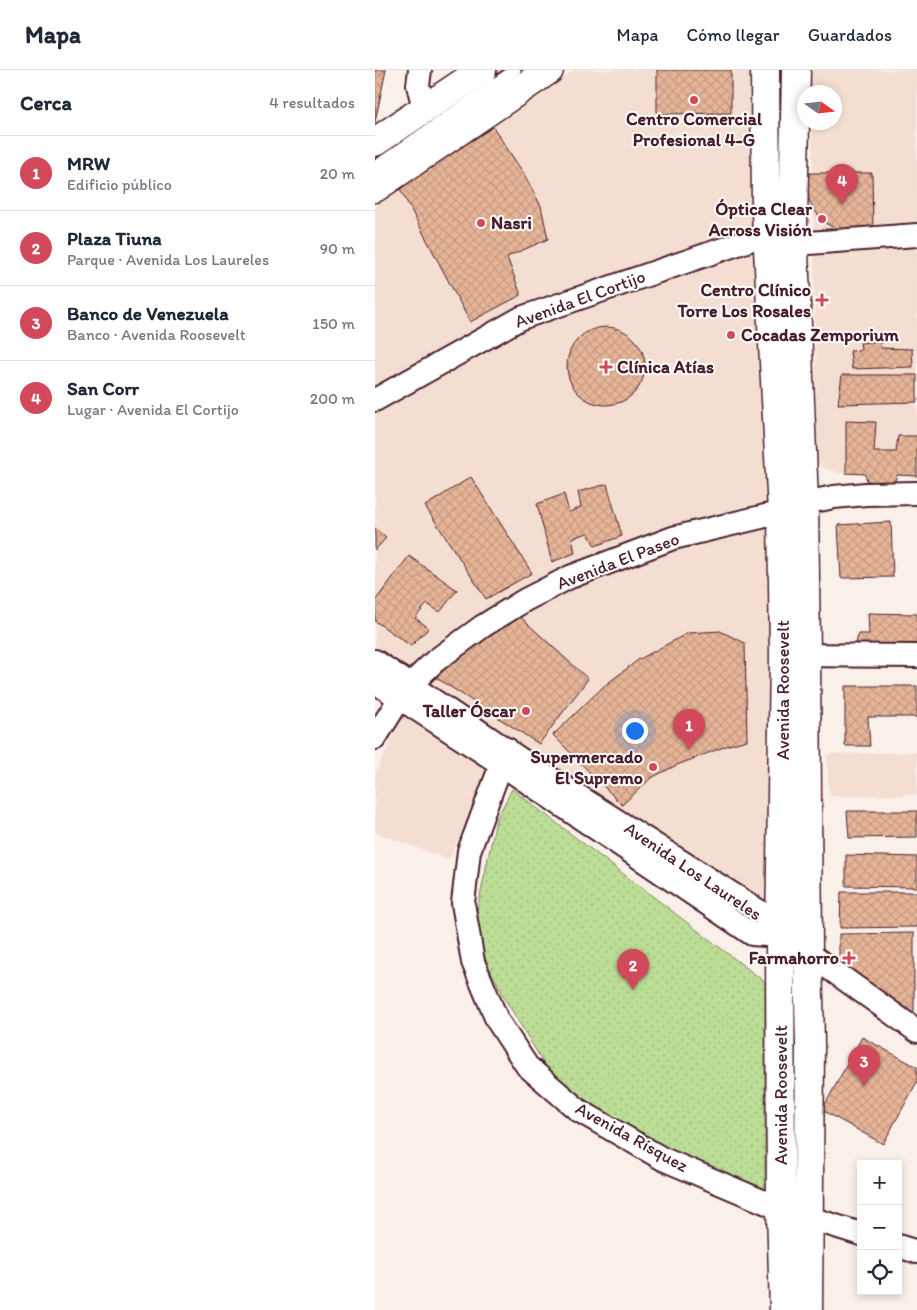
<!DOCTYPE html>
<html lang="es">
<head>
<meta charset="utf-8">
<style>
  :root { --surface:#fff; --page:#f6f6f7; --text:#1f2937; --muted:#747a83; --line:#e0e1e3; --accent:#d1495b }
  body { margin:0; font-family:Itim,sans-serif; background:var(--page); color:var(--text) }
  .controls { position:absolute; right:15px; bottom:15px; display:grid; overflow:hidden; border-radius:0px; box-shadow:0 2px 8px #0003 }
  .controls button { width:45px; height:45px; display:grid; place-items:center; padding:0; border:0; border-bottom:1px solid var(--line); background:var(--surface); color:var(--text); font:25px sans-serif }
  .compass { position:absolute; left:422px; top:15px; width:45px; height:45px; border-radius:50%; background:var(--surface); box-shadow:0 2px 8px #0003; rotate:104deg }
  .you { position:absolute; left:259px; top:660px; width:18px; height:18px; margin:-12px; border:4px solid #fff; border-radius:50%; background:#1a73e8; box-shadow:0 0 0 8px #1a73e833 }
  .badge { display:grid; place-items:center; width:32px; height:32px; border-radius:50%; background:var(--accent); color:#fff; font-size:16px; font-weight:700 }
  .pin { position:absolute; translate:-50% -41px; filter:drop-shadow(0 1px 2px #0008) }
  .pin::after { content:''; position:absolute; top:26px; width:18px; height:15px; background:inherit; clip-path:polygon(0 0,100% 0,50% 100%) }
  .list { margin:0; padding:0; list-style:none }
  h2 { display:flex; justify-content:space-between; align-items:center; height:65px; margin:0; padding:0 20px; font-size:21px }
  h2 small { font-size:16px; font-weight:400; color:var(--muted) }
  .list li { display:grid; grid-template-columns:32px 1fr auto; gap:15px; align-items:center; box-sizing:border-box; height:75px; padding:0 20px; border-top:1px solid var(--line) }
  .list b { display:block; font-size:19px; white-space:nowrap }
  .list p { margin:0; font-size:16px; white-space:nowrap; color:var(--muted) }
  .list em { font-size:16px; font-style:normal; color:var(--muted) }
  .icon { flex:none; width:28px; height:28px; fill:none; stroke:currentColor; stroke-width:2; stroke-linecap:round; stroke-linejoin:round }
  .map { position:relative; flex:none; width:542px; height:1240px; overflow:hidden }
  header { display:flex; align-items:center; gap:30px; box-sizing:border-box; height:70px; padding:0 25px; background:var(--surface); border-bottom:1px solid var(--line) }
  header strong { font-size:24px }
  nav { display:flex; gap:28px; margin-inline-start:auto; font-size:18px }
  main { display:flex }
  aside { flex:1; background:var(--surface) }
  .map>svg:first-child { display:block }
  .built { fill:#f4ded1 }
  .park { fill:url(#park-dots); stroke:#837e60 }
  .building { fill:url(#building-cross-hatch); stroke:#4a1f2b }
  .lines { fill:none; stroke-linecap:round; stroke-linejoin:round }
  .lane-casing { stroke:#4a1f2b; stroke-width:15 }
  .street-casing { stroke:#4a1f2b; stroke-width:26 }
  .secondary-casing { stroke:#4a1f2b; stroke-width:31 }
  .lane { stroke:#fff; stroke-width:11 }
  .street { stroke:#fff; stroke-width:22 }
  .secondary { stroke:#fff; stroke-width:28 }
  .poi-dot { fill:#d1495b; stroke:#fff; stroke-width:2 }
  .labels { text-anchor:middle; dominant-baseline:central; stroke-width:4; stroke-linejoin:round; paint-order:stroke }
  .poi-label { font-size:18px; font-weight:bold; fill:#4a1f2b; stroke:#fff; text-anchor:end }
  .street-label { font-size:18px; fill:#4a1f2b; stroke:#fff }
</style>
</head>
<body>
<header>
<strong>Mapa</strong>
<nav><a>Mapa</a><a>Cómo llegar</a><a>Guardados</a></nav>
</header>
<main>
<aside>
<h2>Cerca<small>4 resultados</small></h2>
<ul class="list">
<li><span class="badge">1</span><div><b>MRW</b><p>Edificio público</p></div><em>20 m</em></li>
<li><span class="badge">2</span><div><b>Plaza Tiuna</b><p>Parque · Avenida Los Laureles</p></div><em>90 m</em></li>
<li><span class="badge">3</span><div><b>Banco de Venezuela</b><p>Banco · Avenida Roosevelt</p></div><em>150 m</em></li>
<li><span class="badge">4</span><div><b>San Corr</b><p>Lugar · Avenida El Cortijo</p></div><em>200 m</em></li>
</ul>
</aside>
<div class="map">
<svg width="542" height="1240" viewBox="0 0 542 1240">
  <defs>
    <pattern id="park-dots" width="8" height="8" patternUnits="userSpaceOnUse" patternTransform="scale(1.25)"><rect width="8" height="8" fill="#bcdd96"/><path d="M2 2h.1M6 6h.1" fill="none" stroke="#a3bd81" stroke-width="1.8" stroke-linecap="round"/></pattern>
    <pattern id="building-cross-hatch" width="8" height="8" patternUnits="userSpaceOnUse" patternTransform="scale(1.25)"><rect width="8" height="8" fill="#e6b598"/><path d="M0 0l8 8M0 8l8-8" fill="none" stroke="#c79b83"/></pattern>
  </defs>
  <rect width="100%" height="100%" fill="#faf0ea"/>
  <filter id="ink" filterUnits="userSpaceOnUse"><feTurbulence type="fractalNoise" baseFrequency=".02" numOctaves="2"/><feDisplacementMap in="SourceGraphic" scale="10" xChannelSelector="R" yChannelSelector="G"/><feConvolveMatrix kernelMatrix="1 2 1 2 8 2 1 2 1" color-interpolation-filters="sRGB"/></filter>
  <g filter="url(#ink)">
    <path class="built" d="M200,0H382L388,311L394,513L398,820L393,830H384L92,642L0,576V136Z
      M436,0H542V405L463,403L451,399L444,394L442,387L437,53L460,52V22H436Z
      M30,642L116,700L74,790L0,762V704Z
      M542,682V725L454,726L452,684Z"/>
    <path class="park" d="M137,719L390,912V1123L249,1067L174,1002L130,929L106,881L102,841L121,750Z"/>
    <path class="building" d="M0,0H11L0,52Z
      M282,0H356V43L282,44Z
      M118,57L149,104L166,136L173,169L132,187L146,225L95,252L24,117Z
      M432,103H497L498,159L468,160L460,158L450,153L439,140L434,130Z
      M192 296a39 39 0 1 1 78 0a39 39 0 1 1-78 0Z
      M505,271L506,278L537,279L538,297L477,299L475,281L486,280L485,273Z
      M467,305H542V332L463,334Z
      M471,351L501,352L499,382H521L523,366H542V406L522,405L519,413L492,411L490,404L471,403Z
      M96,407L157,503L111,529L50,436Z
      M232,414L247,466L220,476L213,463L197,468L200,483L177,492L162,434L189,424L194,442L206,437L203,422Z
      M516,452L518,507L466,508L463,455Z
      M0,458L11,468L0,480Z
      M34,486L82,520L65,542L52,534L40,548L54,558L36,576L0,551V531Z
      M493,543L542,544V585L480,580L483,564H494Z
      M142,544L213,609L164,674L57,605Z
      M345,561L370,573L372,670L354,675L302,695L276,708L247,735L178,665L229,616L263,590L313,563Z
      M470,616H542V647H493L495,676H470Z
      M472,741H542V767L474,768Z
      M471,785L542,787V817L471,816Z
      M466,822H542V857L465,858Z
      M539,863V945L464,896V864Z
      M487,967L542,997V1012L508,1074L447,1040Z"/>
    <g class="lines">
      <g class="lane-casing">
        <path id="lane" d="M0,97L140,0"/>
      </g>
      <g class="street-casing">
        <path id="street" d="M45,0L43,15L49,38
          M420,174L542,165
          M0,330L146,248L392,164
          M416,585L542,586
          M0,591L145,689L387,843L405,866L433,883L542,961
          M0,612L126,694L377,864L405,866
          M0,668L25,628L35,615L60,591L108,556L150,530L195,507L298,468L407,442L429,433L459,427L491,424L542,423
          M132,679L94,781L88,833L98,892L122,950L152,996L203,1040L288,1089L406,1139L486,1164
          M523,1176L542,1182"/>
      </g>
      <g class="secondary-casing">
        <path id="secondary" d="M390,0L391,141L407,442L409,585L405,866L406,1139L409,1240
          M421,0L418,154L429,433L431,585L433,883L435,974L433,1240
          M0,72L107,0
          M0,118L174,0"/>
      </g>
      <use href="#lane" class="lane"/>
      <use href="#street" class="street"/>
      <use href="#secondary" class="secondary"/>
    </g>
  </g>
  <g class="poi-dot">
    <circle cx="319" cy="30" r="5"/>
    <circle cx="447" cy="149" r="5"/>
    <circle cx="106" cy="153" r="5"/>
    <path d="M444.5 222.5h5v5h5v5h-5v5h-5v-5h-5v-5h5z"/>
    <circle cx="356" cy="265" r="5"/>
    <path d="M228.5 289.5h5v5h5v5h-5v5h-5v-5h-5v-5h5z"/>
    <circle cx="151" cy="641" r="5"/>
    <circle cx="278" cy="697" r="5"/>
    <path d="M471.5 880.5h5v5h5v5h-5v5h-5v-5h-5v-5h5z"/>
  </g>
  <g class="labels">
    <g class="poi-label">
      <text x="319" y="49" text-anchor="middle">Centro Comercial<tspan x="319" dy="21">Profesional 4-G</tspan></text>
      <text x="437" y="139">Óptica Clear<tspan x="437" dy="21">Across Visión</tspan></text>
      <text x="116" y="153" text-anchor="start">Nasri</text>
      <text x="436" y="220">Centro Clínico<tspan x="436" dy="21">Torre Los Rosales</tspan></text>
      <text x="366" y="265" text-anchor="start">Cocadas Zemporium</text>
      <text x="242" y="297" text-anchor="start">Clínica Atías</text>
      <text x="141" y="641">Taller Óscar</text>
      <text x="268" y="687">Supermercado<tspan x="268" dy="21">El Supremo</tspan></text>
      <text x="464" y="888">Farmahorro</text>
    </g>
    <g class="street-label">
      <text transform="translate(205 229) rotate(-20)">Avenida El Cortijo</text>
      <text transform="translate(243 491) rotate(-21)">Avenida El Paseo</text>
      <text transform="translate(408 620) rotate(-90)">Avenida Roosevelt</text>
      <text transform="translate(318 801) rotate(34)">Avenida Los Laureles</text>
      <text transform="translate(406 1025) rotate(-90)">Avenida Roosevelt</text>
      <text transform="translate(257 1067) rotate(29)">Avenida Rísquez</text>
    </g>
  </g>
</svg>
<div class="controls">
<button>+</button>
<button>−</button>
<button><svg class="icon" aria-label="locate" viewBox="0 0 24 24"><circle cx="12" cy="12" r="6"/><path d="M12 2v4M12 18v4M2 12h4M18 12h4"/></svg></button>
</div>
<svg class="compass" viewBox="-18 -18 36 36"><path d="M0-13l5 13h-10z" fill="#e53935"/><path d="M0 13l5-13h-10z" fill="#747a83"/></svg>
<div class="you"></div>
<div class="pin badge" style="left:314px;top:680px">1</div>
<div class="pin badge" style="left:258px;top:920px">2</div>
<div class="pin badge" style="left:489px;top:1016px">3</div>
<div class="pin badge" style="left:467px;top:135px">4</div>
</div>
</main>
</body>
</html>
